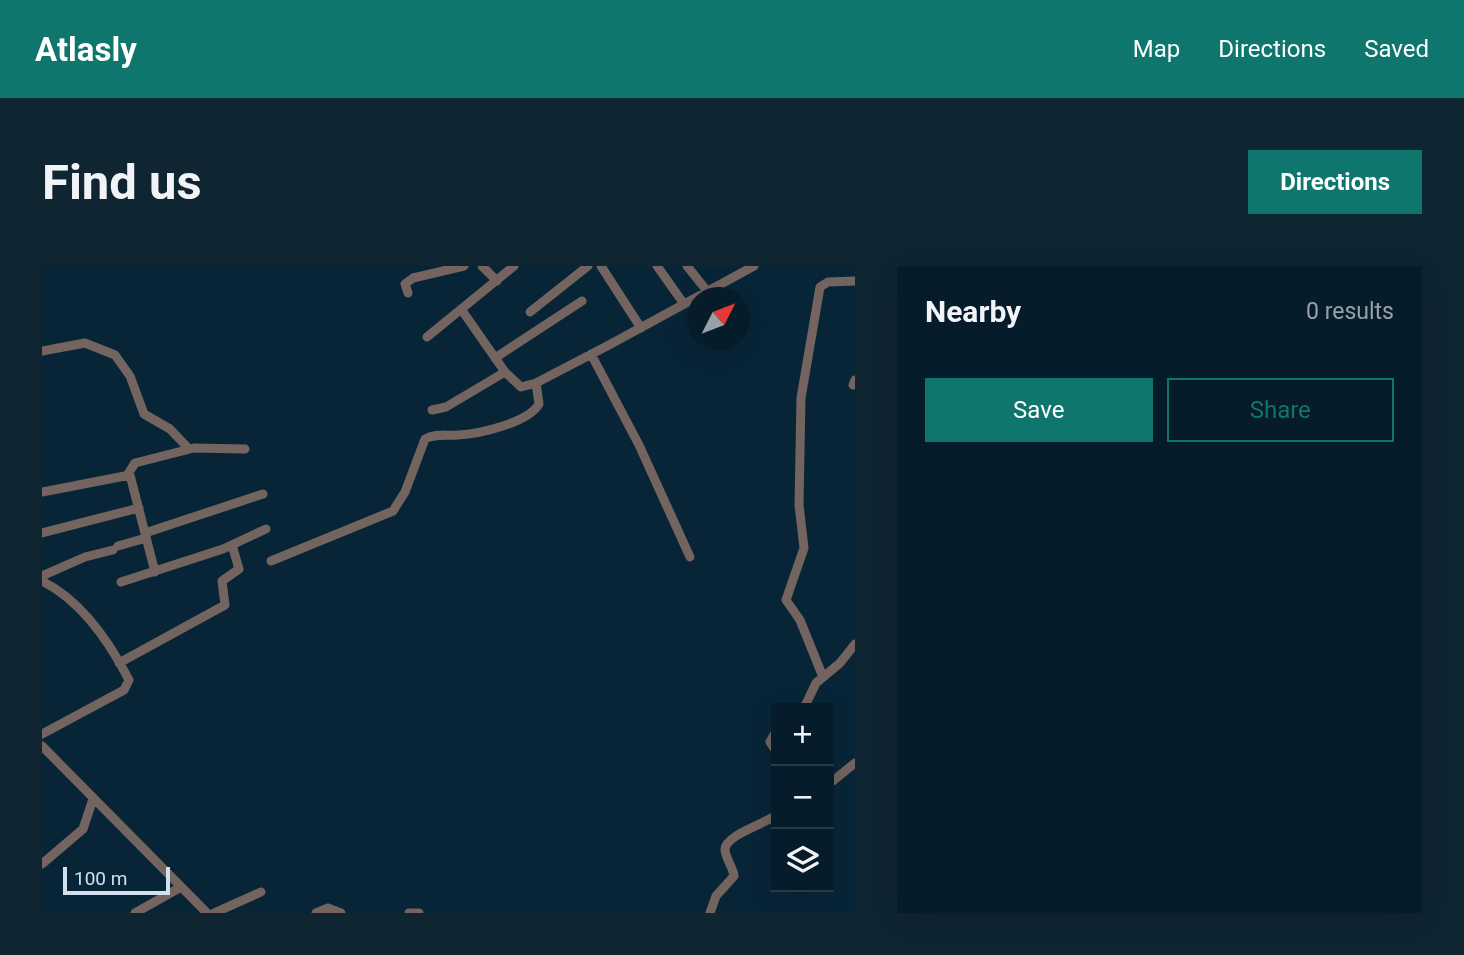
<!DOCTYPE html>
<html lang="en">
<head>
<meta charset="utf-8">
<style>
  :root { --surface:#061c2a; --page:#0f2532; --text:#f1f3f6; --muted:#98a1a8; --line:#273a47; --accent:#0f766e }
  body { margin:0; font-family:Roboto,sans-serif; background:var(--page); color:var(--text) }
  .controls { position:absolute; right:21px; bottom:21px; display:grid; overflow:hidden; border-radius:0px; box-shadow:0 7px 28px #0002 }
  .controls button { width:63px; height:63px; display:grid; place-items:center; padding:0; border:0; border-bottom:2px solid var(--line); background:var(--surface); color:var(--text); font:35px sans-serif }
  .compass { position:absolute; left:645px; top:21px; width:63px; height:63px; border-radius:50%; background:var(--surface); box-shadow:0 7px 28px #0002; rotate:48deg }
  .scale { position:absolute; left:21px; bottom:18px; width:107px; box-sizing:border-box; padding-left:7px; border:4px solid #d0e0ec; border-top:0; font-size:19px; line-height:24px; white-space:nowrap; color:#d0e0ec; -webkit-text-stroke:5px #082538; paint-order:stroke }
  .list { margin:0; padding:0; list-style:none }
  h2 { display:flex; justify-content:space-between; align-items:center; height:91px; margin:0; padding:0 28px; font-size:30px }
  h2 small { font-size:23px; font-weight:400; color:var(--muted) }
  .actions { display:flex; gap:14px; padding:21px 28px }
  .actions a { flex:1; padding:16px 0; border:2px solid var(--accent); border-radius:0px; text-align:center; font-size:24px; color:var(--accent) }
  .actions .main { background:var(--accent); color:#fff }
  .icon { flex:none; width:38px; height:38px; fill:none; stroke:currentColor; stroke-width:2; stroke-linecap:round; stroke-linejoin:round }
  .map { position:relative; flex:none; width:813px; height:647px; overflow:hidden; border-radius:0px }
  header { display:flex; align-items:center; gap:42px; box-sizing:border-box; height:98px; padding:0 35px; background:var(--accent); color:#fff }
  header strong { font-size:33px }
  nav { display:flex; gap:38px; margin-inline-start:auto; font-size:24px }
  .intro { display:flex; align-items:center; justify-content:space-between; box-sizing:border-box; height:168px; padding:0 42px }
  h1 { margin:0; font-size:49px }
  .button { padding:18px 32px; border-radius:0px; background:var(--accent); color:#fff; font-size:24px; font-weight:700 }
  main { display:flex; gap:42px; padding:0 42px }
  aside { flex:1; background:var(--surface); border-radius:0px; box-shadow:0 7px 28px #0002 }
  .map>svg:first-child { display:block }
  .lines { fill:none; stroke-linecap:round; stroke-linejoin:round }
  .minor { stroke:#74645f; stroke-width:9 }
</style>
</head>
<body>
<header>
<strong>Atlasly</strong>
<nav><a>Map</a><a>Directions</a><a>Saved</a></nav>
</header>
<div class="intro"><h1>Find us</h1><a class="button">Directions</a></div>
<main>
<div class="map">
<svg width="813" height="647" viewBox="0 0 813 647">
  <rect width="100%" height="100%" fill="#082538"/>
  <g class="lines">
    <path class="minor" d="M440,0L455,15
      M559,0L599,62
      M615,0L642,38
      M645,0L665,25
      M366,27L363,18L371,12L422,0
      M419,43L463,106L479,121L494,117L567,79L712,0
      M488,46L546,0
      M385,71L472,0
      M0,85L43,77L73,89L88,110L102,148L128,163L147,183
      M549,88L597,179L648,291
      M453,92L540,35
      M811,119L813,114
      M390,144L404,141L463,106
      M86,208L93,197L152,182L203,183
      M0,226L88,209L113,306
      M0,267L97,242
      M103,267L221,228
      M76,280L104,272
      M229,295L351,245L363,226L383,173C393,167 405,170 416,169C437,168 486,157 497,138L494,117
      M0,310L43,291L71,284
      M0,315C40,335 67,375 87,414L82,424L0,468
      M79,316L181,283L224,263
      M77,397L183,339L180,315L197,303L190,279
      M781,411L758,354L744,334L762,282L757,239L759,132L778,21L786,16L813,15
      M762,442L774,417L798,397L813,378
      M734,465L728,476L734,485
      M0,480L165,647
      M787,518L813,497
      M0,598L41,563L51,533
      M93,647L139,621
      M172,647L219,626
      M274,647L286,642L299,647
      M367,647H377
      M668,647L674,630L692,610C691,601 683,592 683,583C684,569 723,558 734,549"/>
  </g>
</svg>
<div class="controls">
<button>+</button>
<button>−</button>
<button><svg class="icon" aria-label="layers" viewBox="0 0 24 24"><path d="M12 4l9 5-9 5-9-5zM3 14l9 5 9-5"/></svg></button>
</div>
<svg class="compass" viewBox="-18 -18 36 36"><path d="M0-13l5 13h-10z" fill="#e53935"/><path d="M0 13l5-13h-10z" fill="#98a1a8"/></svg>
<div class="scale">100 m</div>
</div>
<aside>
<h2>Nearby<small>0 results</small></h2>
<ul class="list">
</ul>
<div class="actions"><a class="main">Save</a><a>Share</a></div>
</aside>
</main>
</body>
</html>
